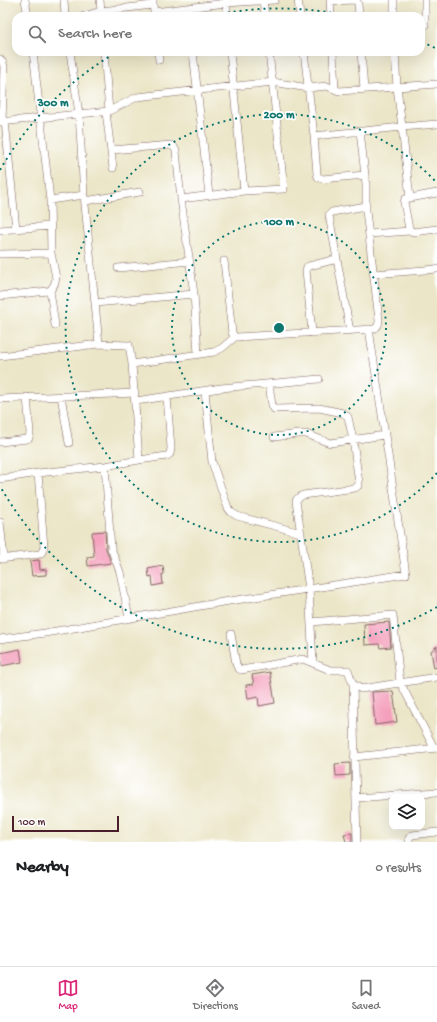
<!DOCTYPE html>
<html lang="en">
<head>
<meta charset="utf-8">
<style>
  :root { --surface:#fff; --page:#f2f2f2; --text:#202124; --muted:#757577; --line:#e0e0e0; --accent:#db2777 }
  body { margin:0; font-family:"Gochi Hand",sans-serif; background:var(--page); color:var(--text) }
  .controls { position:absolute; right:12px; bottom:12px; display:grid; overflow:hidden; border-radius:8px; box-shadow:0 4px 16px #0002 }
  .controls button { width:36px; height:36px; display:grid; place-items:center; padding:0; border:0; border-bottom:1px solid var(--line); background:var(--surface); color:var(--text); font:20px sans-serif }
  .scale { position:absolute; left:12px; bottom:10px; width:107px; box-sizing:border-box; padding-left:4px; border:2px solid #4a1f2b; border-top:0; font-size:11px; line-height:14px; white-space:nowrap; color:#4a1f2b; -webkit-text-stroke:3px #fff; paint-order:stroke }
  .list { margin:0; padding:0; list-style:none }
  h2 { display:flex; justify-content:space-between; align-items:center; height:52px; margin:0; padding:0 16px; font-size:17px }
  h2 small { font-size:13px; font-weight:400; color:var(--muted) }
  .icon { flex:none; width:22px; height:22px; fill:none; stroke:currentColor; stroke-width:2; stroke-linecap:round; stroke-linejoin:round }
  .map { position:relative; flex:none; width:437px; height:842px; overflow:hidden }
  .search { position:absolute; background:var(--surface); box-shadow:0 4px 16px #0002; left:12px; right:12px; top:12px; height:44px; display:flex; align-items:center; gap:10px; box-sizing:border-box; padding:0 14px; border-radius:12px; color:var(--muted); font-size:15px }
  .sheet { height:124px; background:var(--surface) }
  nav { display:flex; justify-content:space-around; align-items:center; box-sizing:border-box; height:56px; border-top:1px solid var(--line); background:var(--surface); font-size:11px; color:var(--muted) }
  nav a { display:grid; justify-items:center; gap:2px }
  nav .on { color:var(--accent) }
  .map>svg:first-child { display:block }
  .building { fill:#f4a0bd }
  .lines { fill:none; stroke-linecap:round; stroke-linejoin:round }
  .street-casing { stroke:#826562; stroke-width:8 }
  .street { stroke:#fff; stroke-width:7 }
  .ring { fill:none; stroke:#0f766e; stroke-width:2; stroke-dasharray:2 4 }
  .centre { fill:#0f766e; stroke:#fff; stroke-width:2 }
  .ring-label { font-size:12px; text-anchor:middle; font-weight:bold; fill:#0f766e; stroke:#fff; stroke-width:3.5; stroke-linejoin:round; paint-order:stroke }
</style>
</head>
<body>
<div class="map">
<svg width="437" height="842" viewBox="0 0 437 842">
  <rect width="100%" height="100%" fill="#fff"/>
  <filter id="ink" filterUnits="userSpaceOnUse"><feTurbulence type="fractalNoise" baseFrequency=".025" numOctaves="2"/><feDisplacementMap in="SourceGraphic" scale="8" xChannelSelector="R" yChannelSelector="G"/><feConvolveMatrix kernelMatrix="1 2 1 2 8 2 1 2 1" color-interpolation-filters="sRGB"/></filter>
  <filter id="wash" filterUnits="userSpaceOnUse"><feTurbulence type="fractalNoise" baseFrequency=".012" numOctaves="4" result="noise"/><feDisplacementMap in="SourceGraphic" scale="16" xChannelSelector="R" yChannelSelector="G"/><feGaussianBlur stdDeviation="0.9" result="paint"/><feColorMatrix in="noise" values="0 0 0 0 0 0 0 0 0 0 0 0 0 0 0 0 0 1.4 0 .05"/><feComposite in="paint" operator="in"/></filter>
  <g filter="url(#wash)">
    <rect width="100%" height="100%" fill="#ebe6c8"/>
    <g id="blocks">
      <path class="building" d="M105,531L106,549L111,563L88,566L87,557L94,556L92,532Z
        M39,560L40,570L46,569V575L32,576L30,561Z
        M163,566L164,574L162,575L163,584L153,586L152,576L149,577L148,569Z
        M389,622L391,647L380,648L379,644L365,645L364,624Z
        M437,646V667L434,668L431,651Z
        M20,649L22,662L1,666L0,653Z
        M270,672L275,703L259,706L258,697L248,699L246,685L254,684L252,675Z
        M393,691L397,722L375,725L372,692Z
        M350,763V775L336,776L335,764Z
        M352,833V842H346L344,834Z"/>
    </g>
  </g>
  <g filter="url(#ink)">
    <use href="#blocks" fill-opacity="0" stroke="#826562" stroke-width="1"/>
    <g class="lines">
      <g class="street-casing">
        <path id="street" d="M25,0L28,16
          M64,0L65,16
          M100,0L101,11L153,5V0
          M263,0L265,16
          M298,0L300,16
          M330,0L331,16
          M394,0V16
          M425,0V25
          M330,1L355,0L357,1L358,4L359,16
          M153,5L154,12L226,3V0
          M84,16L101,11L102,15
          M227,16L226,3L275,0
          M33,52L50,200
          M104,52L109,111
          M158,52L159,60
          M193,52L209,195
          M230,52L244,191L284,189L269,52
          M304,52L314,136L317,174L318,177L322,179L365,175
          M333,52L335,89
          M361,52L364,89
          M395,52L397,87L437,84
          M0,59L3,63L4,67L2,122
          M106,112L113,168
          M5,121L16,229
          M0,122L79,114L70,52
          M314,136L402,127L410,198L405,199L404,202L409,229L413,232L437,229
          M111,150L171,145L174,147L176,151L181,199
          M244,191L181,199L194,294L95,303L84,195L79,114L109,111L137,97L273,82L308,88L327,86L339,91L397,87L402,127L437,124
          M410,198L437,193
          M85,201L140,192
          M0,230L50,226
          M369,234L410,231
          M0,254L51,253L50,200L84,195
          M224,261L232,333L235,337
          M118,268L190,261
          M374,274L437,269
          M50,290L55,325
          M194,294L198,354
          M0,296L48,291C53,289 55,284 56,278L51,253
          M350,331L329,215L332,212L366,206
          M312,333L306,270L307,267L309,266L337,259
          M0,356L99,344
          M132,364L214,352L222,348L235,337H237L374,329C378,327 379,325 379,320L366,211V184L360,131
          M269,384L272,405L274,409L319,408L343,413L346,415L348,417L353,440L359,483L358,486L355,488L303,495L297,499L296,501L309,589L313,663
          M205,391L212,462L228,508L231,512L237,516L301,533
          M61,396L69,443
          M0,399L135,393
          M136,401L221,388L319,379
          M274,437L299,434H306L330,443L385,435
          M0,442L27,439L29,438L30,433L27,397
          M139,460L167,456L170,454L171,448L167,397
          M105,466L111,548L120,572L129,618
          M0,479L38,473L105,466L139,460L132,364L129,345L99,344L95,303
          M0,522L4,559
          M0,559L40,554L42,552L44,547L38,473
          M311,622L393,615L400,682L431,742L433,746L437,748
          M231,634L236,664L238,668L241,670L303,659L330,670H348L353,684L361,689L437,677
          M0,639L45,633L223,602L406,574L369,329
          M353,684L357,842
          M354,757L437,748
          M356,798L437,792
          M409,842V838L412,835L437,832"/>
      </g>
      <use href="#street" class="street"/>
    </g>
  </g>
  <g class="ring">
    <circle cx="279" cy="328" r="107"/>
    <path d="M437 473A214 214 0 1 1 437 183"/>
    <path d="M437 607A320 320 0 0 1 0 486M0 170A320 320 0 0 1 117 52M210 16A320 320 0 0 1 348 16M422 42A320 320 0 0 1 437 49"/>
  </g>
  <circle cx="279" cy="328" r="6" class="centre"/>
  <g class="ring-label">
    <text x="53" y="106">300 m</text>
    <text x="279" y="118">200 m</text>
    <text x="279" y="225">100 m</text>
  </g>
</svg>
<div class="controls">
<button><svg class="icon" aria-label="layers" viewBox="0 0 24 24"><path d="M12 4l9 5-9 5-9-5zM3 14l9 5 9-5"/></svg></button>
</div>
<div class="scale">100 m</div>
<div class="search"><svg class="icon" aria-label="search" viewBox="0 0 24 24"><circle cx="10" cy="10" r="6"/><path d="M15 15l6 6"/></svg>Search here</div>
</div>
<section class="sheet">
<h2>Nearby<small>0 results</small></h2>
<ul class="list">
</ul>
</section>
<nav>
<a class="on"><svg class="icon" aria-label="map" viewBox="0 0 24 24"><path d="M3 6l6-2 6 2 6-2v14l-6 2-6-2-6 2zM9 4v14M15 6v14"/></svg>Map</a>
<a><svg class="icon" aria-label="directions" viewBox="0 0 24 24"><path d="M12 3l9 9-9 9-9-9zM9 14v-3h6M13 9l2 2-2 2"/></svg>Directions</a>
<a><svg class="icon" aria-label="saved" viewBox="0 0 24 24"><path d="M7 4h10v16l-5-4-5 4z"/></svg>Saved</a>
</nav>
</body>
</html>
